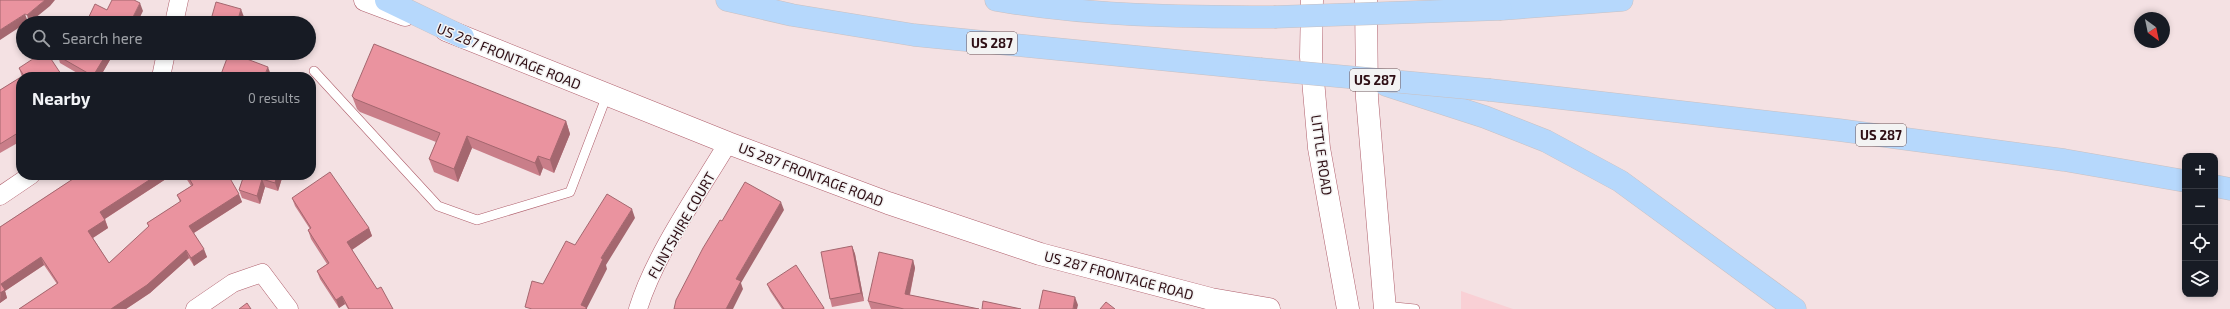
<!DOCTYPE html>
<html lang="en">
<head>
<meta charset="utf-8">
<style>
  :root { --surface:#171b24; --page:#20242c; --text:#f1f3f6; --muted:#9ea1a6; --line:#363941 }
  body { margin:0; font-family:"Exo 2",sans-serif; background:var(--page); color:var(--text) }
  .controls { position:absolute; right:12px; bottom:12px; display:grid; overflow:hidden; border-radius:8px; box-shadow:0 2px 6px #0003 }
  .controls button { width:36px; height:36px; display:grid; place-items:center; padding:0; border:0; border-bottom:1px solid var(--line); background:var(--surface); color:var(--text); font:20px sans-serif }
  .compass { position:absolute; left:2134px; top:12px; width:36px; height:36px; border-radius:50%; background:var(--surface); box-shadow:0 2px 6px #0003; rotate:147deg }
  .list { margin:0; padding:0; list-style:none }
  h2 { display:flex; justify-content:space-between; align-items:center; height:52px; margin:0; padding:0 16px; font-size:17px }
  h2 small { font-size:13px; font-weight:400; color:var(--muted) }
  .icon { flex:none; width:22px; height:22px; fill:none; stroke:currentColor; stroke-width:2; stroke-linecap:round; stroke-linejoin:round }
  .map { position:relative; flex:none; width:2230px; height:309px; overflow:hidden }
  .search { position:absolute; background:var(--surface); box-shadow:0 2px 6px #0003; left:16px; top:16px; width:300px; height:44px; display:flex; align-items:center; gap:10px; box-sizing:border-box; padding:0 14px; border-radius:22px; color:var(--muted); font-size:15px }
  .panel { position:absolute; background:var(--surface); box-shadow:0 2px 6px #0003; left:16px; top:72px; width:300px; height:108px; border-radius:16px }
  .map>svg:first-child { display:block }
  .built { fill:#f9d0d5 }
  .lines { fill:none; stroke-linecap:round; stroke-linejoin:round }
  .lane-casing { stroke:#af5e6b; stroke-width:10 }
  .street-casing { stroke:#af5e6b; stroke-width:19 }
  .secondary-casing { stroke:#af5e6b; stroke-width:23 }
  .highway-casing { stroke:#c9c0c2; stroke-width:23 }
  .lane { stroke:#fff; stroke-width:9 }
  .street { stroke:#fff; stroke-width:18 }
  .secondary { stroke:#fff; stroke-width:22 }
  .highway { stroke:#b6d8fc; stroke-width:22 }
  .highway-bridge-casing { stroke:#c9c0c2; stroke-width:23; stroke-linecap:butt }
  .highway-bridge { stroke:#b6d8fc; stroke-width:22 }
  .wall { fill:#c97e89 }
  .shaded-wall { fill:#a4676f }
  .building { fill:#ea939f; stroke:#a4676f }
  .labels { text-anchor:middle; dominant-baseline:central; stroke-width:3; stroke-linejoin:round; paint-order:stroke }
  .shield { fill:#f3f3f3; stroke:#695357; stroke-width:1 }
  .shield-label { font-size:13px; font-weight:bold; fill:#2e0e14 }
  .street-label { font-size:14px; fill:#2e0e14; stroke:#f3f3f3 }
</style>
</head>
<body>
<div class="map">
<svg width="2230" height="309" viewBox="0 0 2230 309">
  <rect width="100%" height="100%" fill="#f4e1e3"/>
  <path class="built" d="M1461,291L1513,309H1461Z"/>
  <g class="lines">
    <g class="lane-casing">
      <path id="lane" d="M314,71L438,206L477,220L570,192L607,95
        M1385,306L1415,309"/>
    </g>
    <g class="street-casing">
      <path id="street" d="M174,23L179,0
        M161,77L166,53
        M0,196L31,175
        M195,309L233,283L262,273L289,309
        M638,309C655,254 698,193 728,143"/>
    </g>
    <g class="secondary-casing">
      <path id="secondary" d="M365,0L405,15
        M1312,0L1311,57L1319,148L1348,309
        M1366,0L1367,98L1385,309
        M446,30L728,143L888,203L1040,254L1211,299L1269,309"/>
    </g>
    <g class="highway-casing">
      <path id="highway" d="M386,0L463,37
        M727,0L792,15L914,35L1260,69
        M996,0C1088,16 1181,17 1274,17
        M1501,9L1622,0
        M1386,85L1485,117L1546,141L1620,181L1795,309
        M1490,90L1839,130L2064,160L2185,181
        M2215,186L2230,189"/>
    </g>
    <use href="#lane" class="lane"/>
    <use href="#street" class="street"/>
    <use href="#secondary" class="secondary"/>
    <use href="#highway" class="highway"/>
    <g class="highway-bridge-casing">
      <path id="highway-bridge" d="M1274,17L1501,9
        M1260,69L1490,90"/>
    </g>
    <use href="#highway-bridge" class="highway-bridge"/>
  </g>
  <path class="wall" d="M114,53L100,77H84L60,63L58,56Z
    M19,68L63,77H22Z
    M21,77V141L0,153V90Z
    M352,96L566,121L570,134L554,173L543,168L540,176L472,148L458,182L434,172L429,159L436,142L360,112L357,109Z
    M79,175H172L105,219L108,228L93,238L109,263L149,227L147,223L180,202L177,195L191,186L184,175H228L242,202L194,233L207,257L194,266L189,258L150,293L126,309H19L57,284L44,265L5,291L7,298L0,303V227Z
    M244,175H283L278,191L265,187L260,204L242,198L239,190Z
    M292,198L369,228L372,236L352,250L377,289L393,309H348L345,304L339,308L320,279L317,271L327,264L311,239L308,230L310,229L295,206Z
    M852,246L855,254L864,301L832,307L830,299Z
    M913,260L915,268L910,295L979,309H871L868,301Z
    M767,284L824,308L825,309H782L770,291Z"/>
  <path class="shaded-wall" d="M45,0H55L50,6L29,23L27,15Z
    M140,3L143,11L137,23H130Z
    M241,9L244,17L242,23H237Z
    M25,14L28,22L26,23H23V25L0,40V30Z
    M107,53H114L100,77H93V76Z
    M268,67L271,75L270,77H264Z
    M566,121L570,134L554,173L550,160Z
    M467,136L472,148L458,182L454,169Z
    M538,156L543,168L540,176L535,163Z
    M157,175H172L103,220L100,212Z
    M277,175H283L278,191L275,183Z
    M262,179L265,187L260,204L257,196Z
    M239,194L242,202L192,234L189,226Z
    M781,202L784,210L741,283L743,289L733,309H726L736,279Z
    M632,209L635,218L606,265L607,269L587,308V309H582L581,305L601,258Z
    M105,220L108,228L91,239L88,231Z
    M369,228L372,236L350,251L347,242Z
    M852,246L855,254L864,301L861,293Z
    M204,249L207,257L194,266L191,258Z
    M186,250L189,258L150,293L126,309H111Z
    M41,257L44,265L5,291L7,298L0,303L1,284Z
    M913,260L915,268L908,302L905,294Z
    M342,296L345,304L339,308L336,300Z
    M1075,297L1078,305L1077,309H1073Z"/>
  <path class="building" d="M0,0H45L27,15L25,14L0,30Z
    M112,0H134L140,3L130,23H86L95,4L107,10Z
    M216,2L241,9L237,23H210Z
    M374,44L566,121L550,160L538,156L535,163L467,136L454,169L429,159L440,133L355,99L352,96Z
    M42,53H47L63,77H22L24,76L19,68Z
    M59,53H107L93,76L58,56Z
    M229,53H231L268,67L264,77H220Z
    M21,77V131L0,144V90Z
    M330,172L369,228L347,242L377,289L381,287L393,309H349L342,296L336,300L317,271L329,263L308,230L311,228L292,198Z
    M79,175H157L100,212L105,220L88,231L109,263L149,226L147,223L181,201L177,195L193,185L187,175H228L239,194L189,226L204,249L191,258L186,250L147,285L111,309H19L58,283L41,257L1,284L5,290L0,293V227Z
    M244,175H277L275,183L262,179L257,196L239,190Z
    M745,182L781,202L736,279L741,281L726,309H674L676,300L703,248L720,220L722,221Z
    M607,194L632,209L601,258L603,259L581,305L586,307V309H532L525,307L532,281L543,284L566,241L575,245Z
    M852,246L861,293L830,299L821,252Z
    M879,252L913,260L905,294L979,309H904L868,301Z
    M796,265L824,308L822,309H784L767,284Z
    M1043,290L1075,297L1073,309H1039Z
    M983,301L1021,309H982Z
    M1106,302L1115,309H1100Z
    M247,303L251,309H239Z"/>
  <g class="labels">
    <g class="shield">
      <rect x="967" y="32" width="50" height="22" rx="3"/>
      <rect x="1350" y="69" width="50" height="22" rx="3"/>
      <rect x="1856" y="124" width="50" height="22" rx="3"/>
    </g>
    <g class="shield-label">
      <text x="992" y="43">US 287</text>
      <text x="1375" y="80">US 287</text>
      <text x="1881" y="135">US 287</text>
    </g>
    <g class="street-label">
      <text transform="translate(509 56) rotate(22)">US 287 FRONTAGE ROAD</text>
      <text transform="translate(1322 155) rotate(82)">LITTLE ROAD</text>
      <text transform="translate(811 174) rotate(21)">US 287 FRONTAGE ROAD</text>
      <text transform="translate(681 225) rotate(-60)">FLINTSHIRE COURT</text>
      <text transform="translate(1119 275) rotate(15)">US 287 FRONTAGE ROAD</text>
    </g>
  </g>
</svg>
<div class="controls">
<button>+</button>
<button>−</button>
<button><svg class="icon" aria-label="locate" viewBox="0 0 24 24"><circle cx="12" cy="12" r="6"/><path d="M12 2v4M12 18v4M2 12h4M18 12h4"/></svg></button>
<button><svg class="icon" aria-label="layers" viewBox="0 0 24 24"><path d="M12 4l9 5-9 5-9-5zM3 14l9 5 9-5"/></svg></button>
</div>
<svg class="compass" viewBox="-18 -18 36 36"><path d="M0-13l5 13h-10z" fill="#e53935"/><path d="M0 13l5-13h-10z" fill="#9ea1a6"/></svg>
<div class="search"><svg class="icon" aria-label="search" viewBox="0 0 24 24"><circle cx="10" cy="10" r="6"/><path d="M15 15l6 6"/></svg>Search here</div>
<section class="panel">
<h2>Nearby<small>0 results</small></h2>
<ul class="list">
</ul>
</section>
</div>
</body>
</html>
